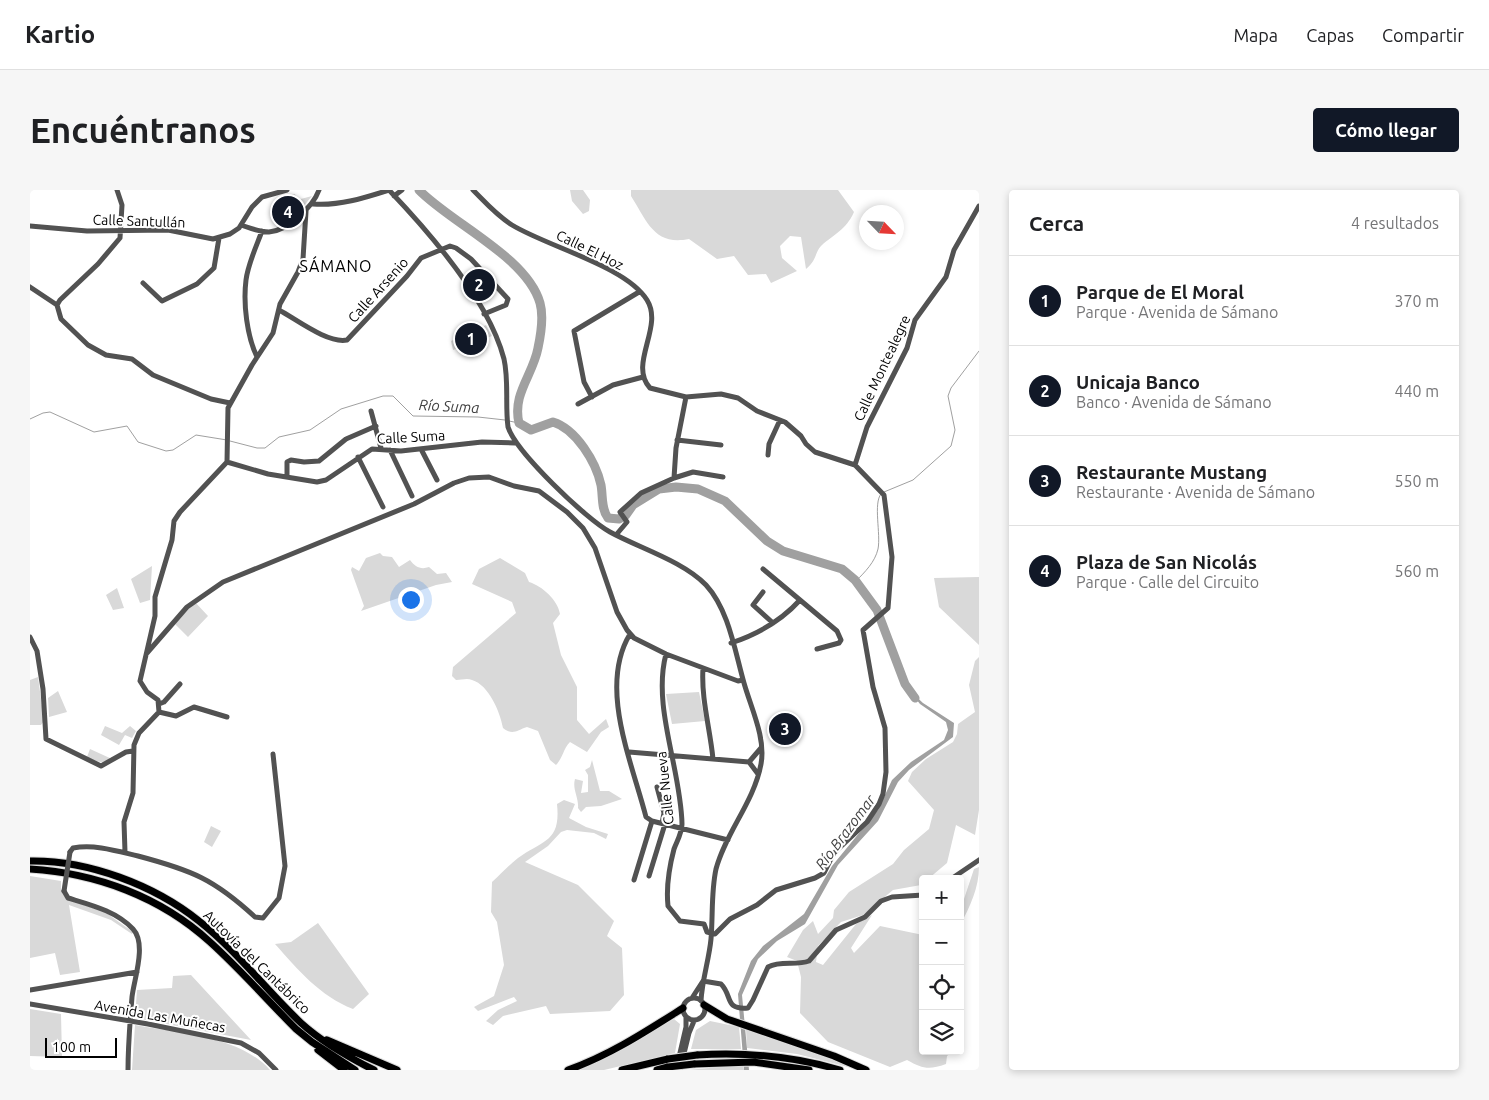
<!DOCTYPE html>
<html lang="es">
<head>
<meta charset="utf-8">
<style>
  :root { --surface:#fff; --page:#f6f6f6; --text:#202124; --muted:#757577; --line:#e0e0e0; --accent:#111827 }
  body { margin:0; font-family:Ubuntu,sans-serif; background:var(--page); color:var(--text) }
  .controls { position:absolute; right:15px; bottom:15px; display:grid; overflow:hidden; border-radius:5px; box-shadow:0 2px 8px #0003 }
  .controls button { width:45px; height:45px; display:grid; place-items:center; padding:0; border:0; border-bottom:1px solid var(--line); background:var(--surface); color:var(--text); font:25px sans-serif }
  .compass { position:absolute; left:829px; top:15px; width:45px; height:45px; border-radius:50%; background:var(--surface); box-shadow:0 2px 8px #0003; rotate:115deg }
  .scale { position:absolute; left:15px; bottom:12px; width:72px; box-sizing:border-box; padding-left:5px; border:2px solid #000; border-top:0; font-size:14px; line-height:18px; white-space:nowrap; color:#000; -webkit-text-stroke:4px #fff; paint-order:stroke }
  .you { position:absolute; left:380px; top:409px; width:18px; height:18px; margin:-12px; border:4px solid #fff; border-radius:50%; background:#1a73e8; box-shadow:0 0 0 8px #1a73e833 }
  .badge { display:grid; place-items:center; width:32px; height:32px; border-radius:50%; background:var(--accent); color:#fff; font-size:16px; font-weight:700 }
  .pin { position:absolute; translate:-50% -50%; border:2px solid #fff; box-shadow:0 1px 5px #0006 }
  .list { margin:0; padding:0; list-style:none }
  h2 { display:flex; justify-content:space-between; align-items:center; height:65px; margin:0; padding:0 20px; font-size:21px }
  h2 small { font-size:16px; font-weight:400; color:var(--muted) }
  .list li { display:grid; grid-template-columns:32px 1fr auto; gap:15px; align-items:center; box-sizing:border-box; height:90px; padding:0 20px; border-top:1px solid var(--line) }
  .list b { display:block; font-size:19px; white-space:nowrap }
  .list p { margin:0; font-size:16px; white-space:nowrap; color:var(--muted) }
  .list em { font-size:16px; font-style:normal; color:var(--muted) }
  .icon { flex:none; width:28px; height:28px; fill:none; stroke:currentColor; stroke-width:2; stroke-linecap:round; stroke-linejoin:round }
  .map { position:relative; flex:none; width:949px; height:880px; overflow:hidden; border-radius:5px }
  header { display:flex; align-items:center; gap:30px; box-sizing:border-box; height:70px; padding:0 25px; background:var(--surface); border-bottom:1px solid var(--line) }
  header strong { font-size:24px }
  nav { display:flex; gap:28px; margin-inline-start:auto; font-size:18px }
  .intro { display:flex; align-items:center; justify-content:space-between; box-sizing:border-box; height:120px; padding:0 30px }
  h1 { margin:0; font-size:35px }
  .button { padding:12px 22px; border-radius:5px; background:var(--accent); color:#fff; font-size:18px; font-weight:700 }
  main { display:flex; gap:30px; padding:0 30px }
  aside { flex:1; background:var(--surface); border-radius:5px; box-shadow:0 2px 8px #0003 }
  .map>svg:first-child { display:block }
  .green { fill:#d9d9d9 }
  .water { fill:#a0a0a0 }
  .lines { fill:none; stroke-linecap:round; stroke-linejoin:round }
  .stream { stroke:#a0a0a0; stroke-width:1 }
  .river { stroke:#a0a0a0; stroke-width:9 }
  .highway-casing { stroke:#dbdbdb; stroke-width:9 }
  .minor { stroke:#525252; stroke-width:5 }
  .highway { stroke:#000; stroke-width:7 }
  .highway-bridge-casing { stroke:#dbdbdb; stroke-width:9; stroke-linecap:butt }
  .minor-bridge { stroke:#525252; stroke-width:5 }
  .highway-bridge { stroke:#000; stroke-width:7 }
  .labels { text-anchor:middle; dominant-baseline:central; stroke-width:4; stroke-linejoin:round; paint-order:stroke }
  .street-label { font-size:14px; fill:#000; stroke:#fff }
  .water-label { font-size:15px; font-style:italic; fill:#414141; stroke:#fff }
  .quarter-label { font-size:16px; letter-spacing:1px; fill:#000; stroke:#fff }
</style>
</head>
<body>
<header>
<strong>Kartio</strong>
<nav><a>Mapa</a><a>Capas</a><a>Compartir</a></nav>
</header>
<div class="intro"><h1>Encuéntranos</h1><a class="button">Cómo llegar</a></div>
<main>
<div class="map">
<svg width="949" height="880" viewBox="0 0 949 880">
  <rect width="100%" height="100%" fill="#fff"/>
  <path class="green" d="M540,0H553L560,10L559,21L553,24L542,11Z
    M601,0H808L824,22C816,40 804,44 791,56C785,62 787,70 776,79L771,47L760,46L750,56L752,68L767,81L741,93L736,84L718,85L704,66L687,69L659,49C624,56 617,31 601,6Z
    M265,4L267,10L282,6L272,18L245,35C250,16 243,8 265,4Z
    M456,135L462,146L423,160L421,151Z
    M350,363L353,366L362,367L369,377L380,370C385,377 391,380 399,377L407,384L416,383L422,392L406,395L331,421L334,416L321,380L322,377L329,381L336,368Z
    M470,368L495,383L499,392C512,396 528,410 530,424L523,433L531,465L547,497V530L559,544L576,529L579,537L571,542L557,562L540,552C533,559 533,568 526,575L520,570L508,541L497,537C487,540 483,546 473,538C470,522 459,495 442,490C437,488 432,490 426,490L422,486L423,477L486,423L482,412L442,394L449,379Z
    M122,376L120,410L110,413L101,389Z
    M949,387V455L909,417L904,388Z
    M87,398L94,418L83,420L76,405Z
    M165,412L178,426L158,447L145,434Z
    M949,467V620L945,645L926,635L917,673L898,689H893L891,695L863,700L833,725L811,732L788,756L786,772L793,775L826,734L842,725L821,758L824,763L850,736L893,745L890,770L893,776V861H923L917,866L916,874C899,880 893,879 877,870L860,877L798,852L770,823L771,787L767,771L757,767L773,740L783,731L788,744L803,728L804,720L819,702L863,674L874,660L899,639L904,620L878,591L882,582L896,569L923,552L927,544L928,534L945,522L939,495L945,471Z
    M8,487L14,531L11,535H0V490Z
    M28,501L37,522L19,527L18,508Z
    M669,502L675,531L642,534L636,504Z
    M75,536L92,543L100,536L106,541L102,548L95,545L89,555L71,545Z
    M60,559L82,569C71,574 67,572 57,567Z
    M562,570L570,601H579L592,609L571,616L556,617L551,622L548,618C549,608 542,599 545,589L553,591L551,603L558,602V585L555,580L560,577Z
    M534,610L545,614L539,628L556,637L578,644L576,649L564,643L537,640L531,642L518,656L495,672L548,695L584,731L577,746L592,758L594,805L580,821L520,824L516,816L473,826L463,835L456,831L468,820L487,811L484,807L448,821L444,817L464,806L474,775L467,732L461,722L462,692C471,684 479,675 488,668C513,650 531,652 527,614Z
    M181,636L191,641L182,657L174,652Z
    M949,677C949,697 940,717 930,735V721L944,679Z
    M0,686L31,691V700L36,709L75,722L103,742L102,744L81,730L39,715L50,782L30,785L25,763L0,768Z
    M288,733L339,804L323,819C290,806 268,780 245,754L261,752Z
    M161,785L221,850L105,828L107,800L142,798L143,786Z
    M0,819L31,824L32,867L0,866Z
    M644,829L650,834L645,863L574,880H546L570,871Z
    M680,831L709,837L711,859H661L666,840Z
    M105,835C148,843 210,846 240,880H102Z
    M716,839L811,871L830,880L767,864L717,858Z
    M702,876H713L714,880H657Z"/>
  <path class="water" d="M878,499L893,513L924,533L923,547L879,580L868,592L848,631L808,675L775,734L747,751L728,769L712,805L719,880H714L708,804L721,771L733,756L774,724L802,676L848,620L862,590L881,572L914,550L918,540L916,532L890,514Z"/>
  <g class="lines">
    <path class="stream" d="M0,229L13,223L20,222L64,242L97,236L108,252L136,261L143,260L166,245L197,250
      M479,231L489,233
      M200,251L227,258H235L249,247L280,240L311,219L353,206H363L383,226L448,227L475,230
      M854,302L883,290L921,256L925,240L918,206L921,198L949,161
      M826,391C835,382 845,372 848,359C851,344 843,313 851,304"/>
    <path class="river" d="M389,0C421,33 497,67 510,113C514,127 511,144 508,158C503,185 482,204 489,233L501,240L523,232C546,239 566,272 571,295C573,306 571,319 578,328L589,329L596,325L603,315L629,299L646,297L668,299L695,311L737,351L753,361L812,379L825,390L847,420L875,494L885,508"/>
    <g class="highway-casing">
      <path id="highway" d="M0,671C58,670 124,695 169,731C207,761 236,800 271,833C293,853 318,867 344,880
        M0,679C66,683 131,707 180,752C210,779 237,810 266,839L282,852L325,880
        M674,815L697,829L804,866L836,880
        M297,850L367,880
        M288,860L314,880
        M667,865C717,862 763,866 810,880
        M664,874L723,872L779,880
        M538,880C580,865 615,842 653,818
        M592,880L638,869
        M627,880L638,877"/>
    </g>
    <path class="minor" d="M87,0L92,15L90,48L68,74L30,110L27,115L31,129L58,155L76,165L102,169L123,185L181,209L200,213
      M359,0C400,43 459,111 474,169C479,191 475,215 478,237C486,262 556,329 580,342C609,358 653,371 676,395C699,420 705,462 714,493C721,518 736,548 731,574C724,612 696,642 686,679C681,702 683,726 681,749C679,770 672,790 671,811
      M443,0C456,13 466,25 482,35C518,57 596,76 617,110C634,137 598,174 620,198L656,207L691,204L708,208L727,221L755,232L771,246L776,254L785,262L825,275L854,305L862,367L858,418L833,440L843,497L855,538L856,582L853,604L849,614L837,632L804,663L794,683L785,688L746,700L727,715L700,729L685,744L677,742L674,734
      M364,6L372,0
      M283,14C309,16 334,8 359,0
      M211,35C220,38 229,42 239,42C257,41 283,17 289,0
      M0,36L57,41L138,40L183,49L200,44L209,38L222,17L232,7L257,0
      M113,93L132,111L167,94L184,78L189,48
      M0,97L27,115
      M249,120C266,129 298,154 317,150L377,86L391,68L420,56L426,58L441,69L478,109L476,115L454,124
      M227,167C217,146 213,114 216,90C218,74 226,57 232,41
      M562,207L554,192L544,141L609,102
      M548,214L583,195L613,187
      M341,221L351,258
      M647,250L691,255
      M391,259L407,290
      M360,260L382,306
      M738,265L739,254L750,230
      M328,267L353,317
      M197,272L238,284L287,292L296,290L342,259L371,261L452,252L485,253
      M825,275L837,237L877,158L885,130L916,87L924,60L949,16
      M257,287V272L261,270L274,272L289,271L316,249L346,236
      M644,288L663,282L693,287
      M586,345L597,332L590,322L611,303L644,288L646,258L656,207
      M733,379L807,441L811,450L809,453L787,459
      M733,402L723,415L743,433
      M600,444C568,497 602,572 616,627L622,631L698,650
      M0,447L7,461L13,499L16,549L71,576L96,562L103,561
      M701,453C728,444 751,431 770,410
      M117,463L157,417L193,392L384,314L424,293L439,288L459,287L484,296L509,301L537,322L553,338L565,358L587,422L597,440L604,448L636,464L708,491L713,490
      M636,464C622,517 651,579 652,634C652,643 647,651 644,659C639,678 636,697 638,716L650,731L674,734
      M673,478C671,509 680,538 683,569
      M129,514L134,512L150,494
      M129,522L146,526L164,517L197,527
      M599,562L719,572
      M719,572L731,558
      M719,572L728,584
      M627,597L634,623L632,633
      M40,662L43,658C65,654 87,661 108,666C161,680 184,689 225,727L233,728L249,708L255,676L243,564
      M95,662L94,632L103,603L104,555L109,543L129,522L128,510L117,502L110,491L125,426V407L142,350L144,331L150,322L197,272L198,218L222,175L243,143L250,114L268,82L273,69L276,21
      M619,686L635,634
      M921,689L949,670
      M604,690L622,631
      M34,701L38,708C61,715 86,721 103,739C117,754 104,789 102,807C100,831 98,856 98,880
      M673,791L691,794C703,806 694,820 718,818L723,810L738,777C751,770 766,776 779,771L806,740L835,727L851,711L862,707L893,705
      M0,800L107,782
      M653 819a11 11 0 1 1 22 0a11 11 0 1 1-22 0Z
      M662,808L673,791
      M0,814L118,834L211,853L229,863L246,880
      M646,880L656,837V827
      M650,880L659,843L664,831"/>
    <use href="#highway" class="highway"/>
    <g class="highway-bridge-casing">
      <path id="highway-bridge" d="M638,869L667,865
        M638,877L664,874"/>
    </g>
    <path class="minor-bridge" d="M34,701L40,662"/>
    <use href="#highway-bridge" class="highway-bridge"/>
  </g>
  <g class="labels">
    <g class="street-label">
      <text transform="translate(109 31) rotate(2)">Calle Santullán</text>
      <text transform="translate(560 60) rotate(26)">Calle El Hoz</text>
      <text transform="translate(348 100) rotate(-48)">Calle Arsenio</text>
      <text transform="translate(852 178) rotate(-65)">Calle Montealegre</text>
      <text transform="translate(381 247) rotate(-3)">Calle Suma</text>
      <text transform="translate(635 598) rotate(-96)">Calle Nueva</text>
      <text transform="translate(227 772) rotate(44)">Autovía del Cantábrico</text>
      <text transform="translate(130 826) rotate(10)">Avenida Las Muñecas</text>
    </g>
    <g class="water-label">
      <text transform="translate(419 216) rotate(3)">Río Suma</text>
      <text transform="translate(815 642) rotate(-53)">Río Brazomar</text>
    </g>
    <g class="quarter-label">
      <text x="306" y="76">SÁMANO</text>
    </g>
  </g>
</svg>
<div class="controls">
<button>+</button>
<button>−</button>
<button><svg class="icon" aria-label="locate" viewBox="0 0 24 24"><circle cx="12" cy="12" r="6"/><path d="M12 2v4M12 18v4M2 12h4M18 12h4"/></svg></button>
<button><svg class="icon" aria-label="layers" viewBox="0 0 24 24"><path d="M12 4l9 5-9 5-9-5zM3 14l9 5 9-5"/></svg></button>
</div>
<svg class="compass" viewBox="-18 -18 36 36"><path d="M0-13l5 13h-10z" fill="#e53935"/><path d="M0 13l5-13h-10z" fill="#757577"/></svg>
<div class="scale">100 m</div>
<div class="you"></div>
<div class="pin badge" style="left:441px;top:149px">1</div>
<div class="pin badge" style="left:449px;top:95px">2</div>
<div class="pin badge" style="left:755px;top:539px">3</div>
<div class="pin badge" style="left:258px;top:22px">4</div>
</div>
<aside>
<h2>Cerca<small>4 resultados</small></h2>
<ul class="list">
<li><span class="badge">1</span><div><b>Parque de El Moral</b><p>Parque · Avenida de Sámano</p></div><em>370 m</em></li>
<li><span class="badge">2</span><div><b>Unicaja Banco</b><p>Banco · Avenida de Sámano</p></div><em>440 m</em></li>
<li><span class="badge">3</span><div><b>Restaurante Mustang</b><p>Restaurante · Avenida de Sámano</p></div><em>550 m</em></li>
<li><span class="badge">4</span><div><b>Plaza de San Nicolás</b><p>Parque · Calle del Circuito</p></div><em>560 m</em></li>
</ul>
</aside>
</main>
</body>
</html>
